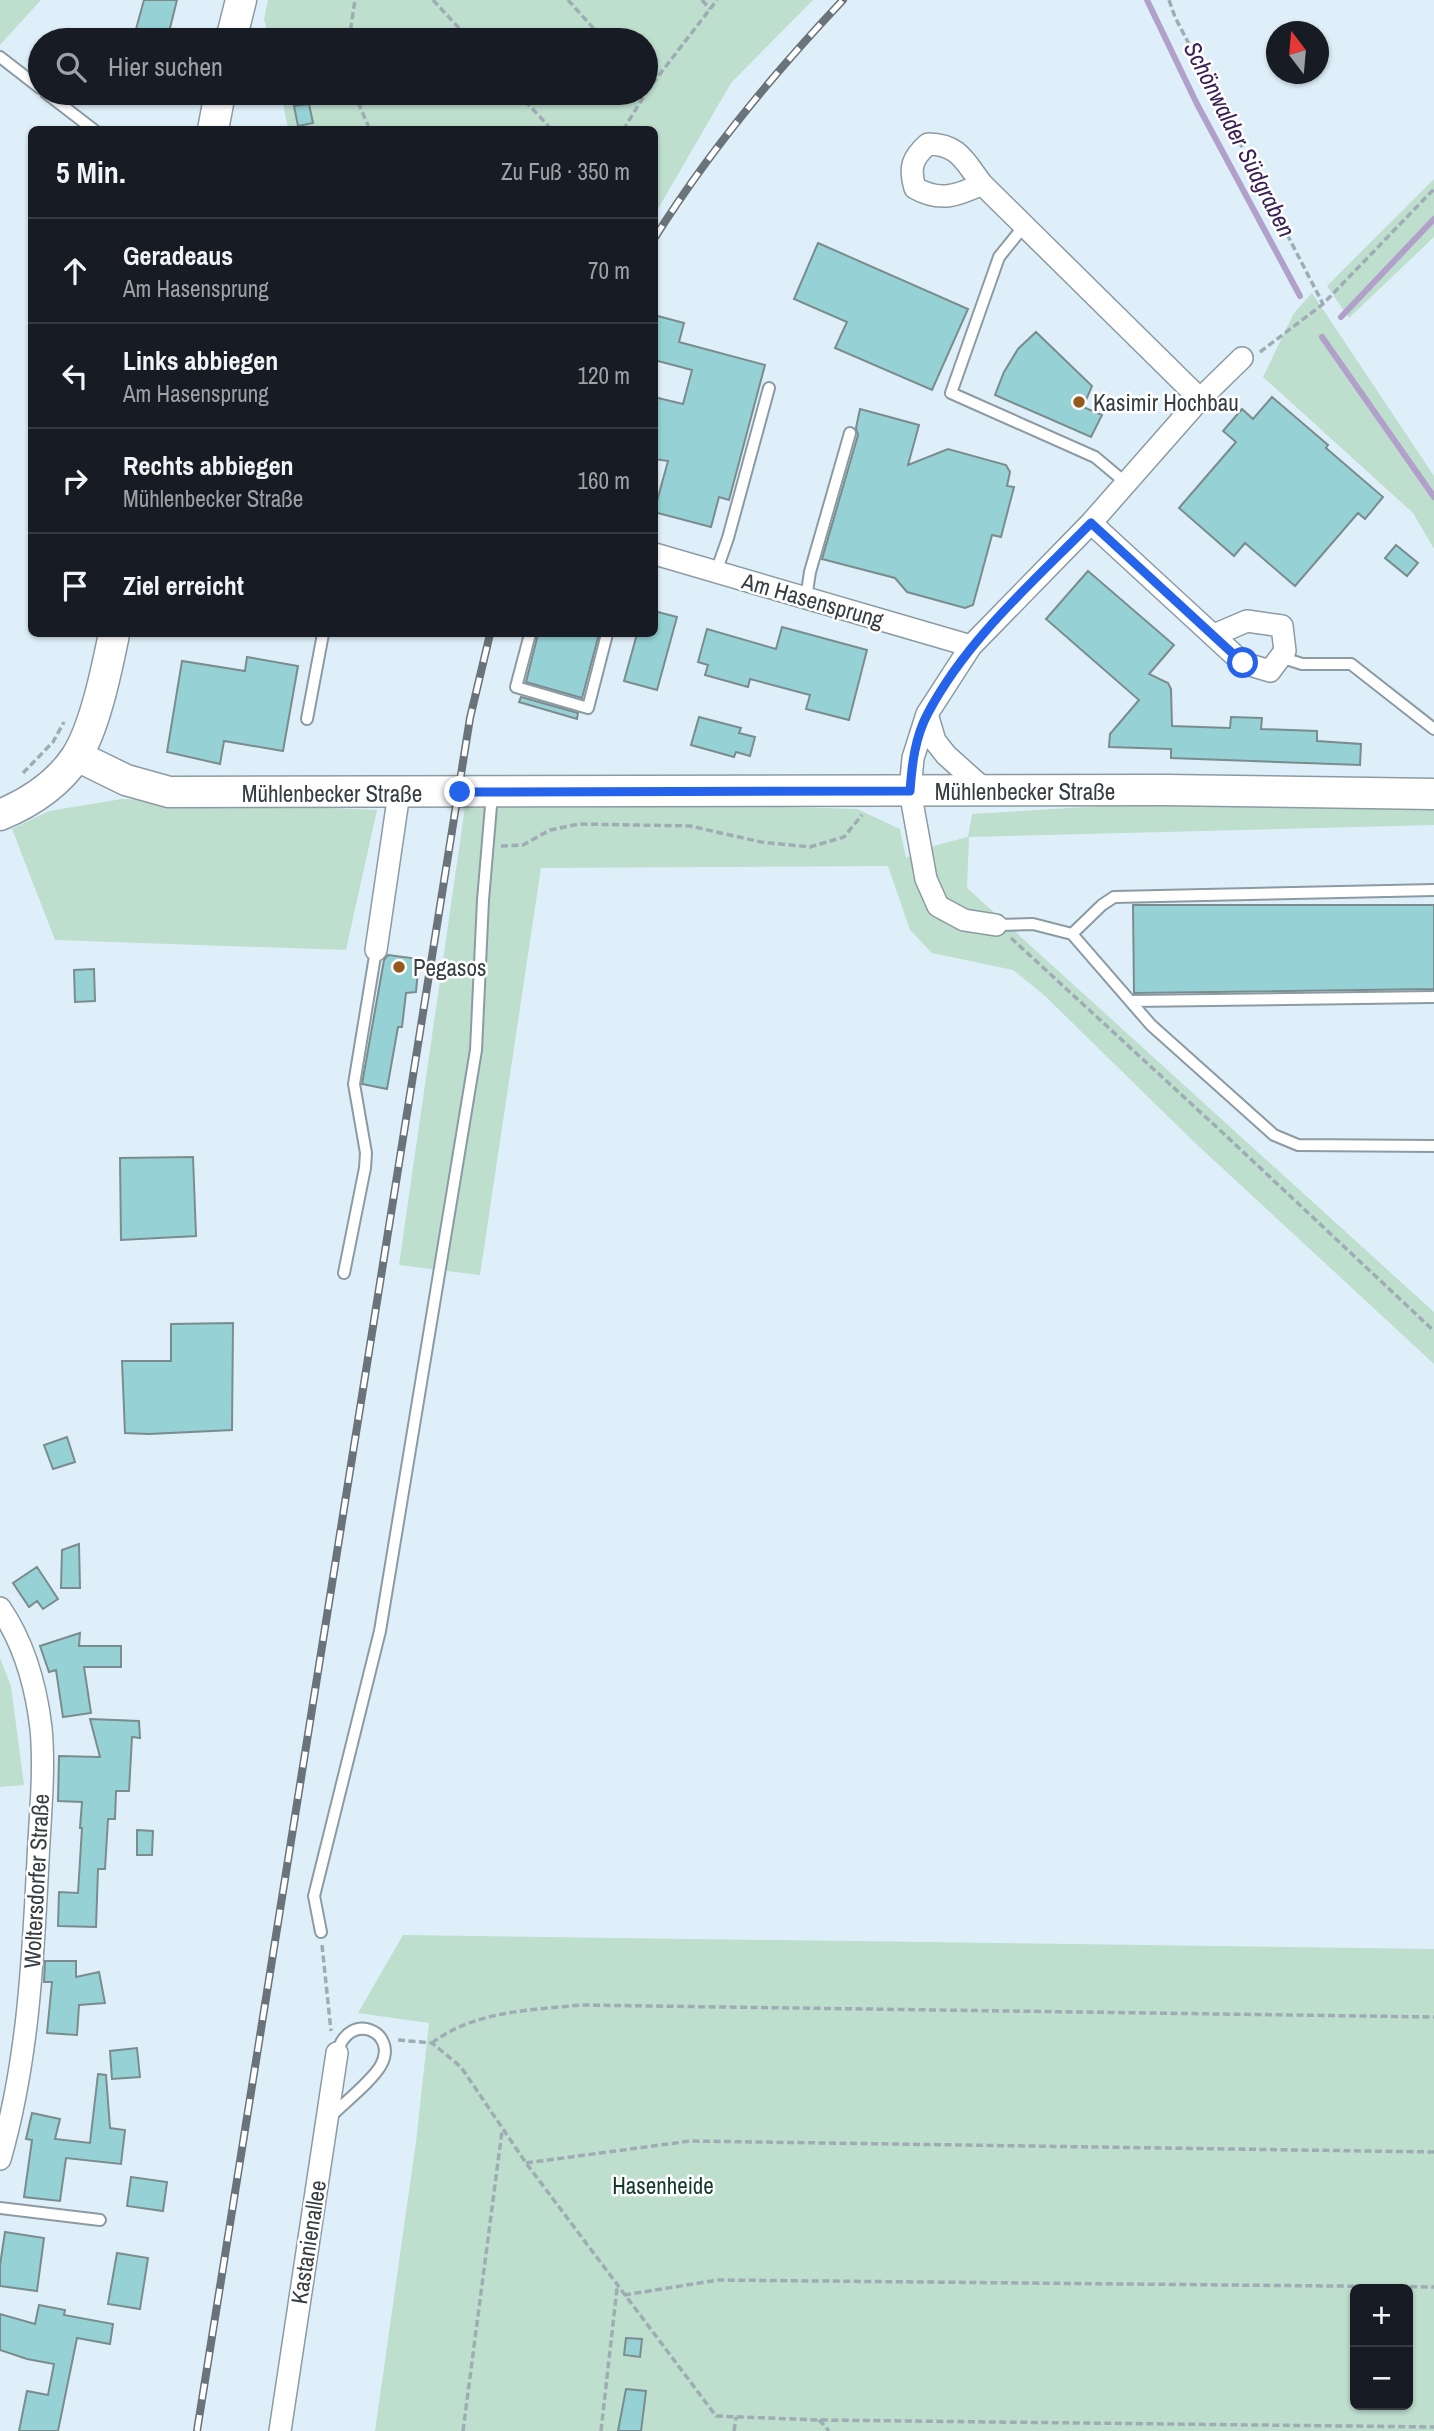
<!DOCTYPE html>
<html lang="de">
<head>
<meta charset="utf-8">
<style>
  :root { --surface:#171b24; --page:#20242c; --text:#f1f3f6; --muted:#9ea1a6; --line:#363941 }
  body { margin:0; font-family:"Archivo Narrow",sans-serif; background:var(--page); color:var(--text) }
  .controls { position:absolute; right:21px; bottom:21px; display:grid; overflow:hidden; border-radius:10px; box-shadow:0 2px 5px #0004 }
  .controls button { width:63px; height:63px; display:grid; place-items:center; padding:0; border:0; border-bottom:2px solid var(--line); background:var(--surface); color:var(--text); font:35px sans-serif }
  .compass { position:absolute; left:1266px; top:21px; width:63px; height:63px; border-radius:50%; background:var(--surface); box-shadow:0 2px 5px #0004; rotate:344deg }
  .stop { position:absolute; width:21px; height:21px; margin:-16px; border:5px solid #2563eb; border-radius:50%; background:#fff }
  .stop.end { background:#2563eb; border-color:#fff; box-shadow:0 2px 7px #0008 }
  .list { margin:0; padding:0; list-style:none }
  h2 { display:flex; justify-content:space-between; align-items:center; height:91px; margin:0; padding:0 28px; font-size:30px }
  h2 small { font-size:23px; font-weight:400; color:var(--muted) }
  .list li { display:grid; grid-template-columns:46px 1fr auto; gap:21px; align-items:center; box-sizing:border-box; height:105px; padding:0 28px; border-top:2px solid var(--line) }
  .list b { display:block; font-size:26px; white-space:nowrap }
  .list p { margin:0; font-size:23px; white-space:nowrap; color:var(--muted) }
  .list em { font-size:23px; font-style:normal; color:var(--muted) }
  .icon { flex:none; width:38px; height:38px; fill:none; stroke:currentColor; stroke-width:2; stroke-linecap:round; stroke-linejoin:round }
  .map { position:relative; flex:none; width:1434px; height:2431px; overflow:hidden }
  .search { position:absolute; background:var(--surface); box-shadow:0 2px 5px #0004; left:28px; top:28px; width:630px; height:77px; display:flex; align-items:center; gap:18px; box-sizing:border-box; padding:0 24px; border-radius:38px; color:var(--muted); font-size:26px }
  .panel { position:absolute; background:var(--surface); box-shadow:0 2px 5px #0004; left:28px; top:126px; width:630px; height:511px; border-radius:10px }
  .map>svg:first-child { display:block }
  .green { fill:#bedece; fill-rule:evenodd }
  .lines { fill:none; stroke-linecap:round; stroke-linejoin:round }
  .stream { stroke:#b1a0c9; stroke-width:6 }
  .building { fill:#96d2d5; stroke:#7a8c8d; stroke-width:2 }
  .lane-casing { stroke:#8c9aa3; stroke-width:14 }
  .street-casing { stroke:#8c9aa3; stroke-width:24 }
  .secondary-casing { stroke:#8c9aa3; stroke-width:33 }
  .path { stroke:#a0acb4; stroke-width:3.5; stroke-dasharray:7 3.5; stroke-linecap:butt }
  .lane { stroke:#fff; stroke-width:10 }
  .street { stroke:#fff; stroke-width:21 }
  .secondary { stroke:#fff; stroke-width:30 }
  .rail-casing { stroke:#6a7379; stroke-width:8 }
  .rail { stroke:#fff; stroke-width:5; stroke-dasharray:16; stroke-linecap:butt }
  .route { stroke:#2563eb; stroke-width:9 }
  .poi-dot { fill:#96591c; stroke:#fff; stroke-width:2.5 }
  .labels { text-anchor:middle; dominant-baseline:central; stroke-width:5; stroke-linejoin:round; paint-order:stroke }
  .poi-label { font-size:23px; fill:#373d41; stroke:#fff; text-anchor:start }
  .street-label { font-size:23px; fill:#373d41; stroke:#fff }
  .park-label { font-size:23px; fill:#103a2a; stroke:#fff }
  .water-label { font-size:24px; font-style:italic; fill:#3a2155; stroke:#fff }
</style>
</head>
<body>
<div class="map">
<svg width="1434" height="2431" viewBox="0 0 1434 2431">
  <rect width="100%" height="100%" fill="#dfeff9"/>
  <path class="green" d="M0,0H41L0,45Z
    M268,0H813L731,83L655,214L654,130L288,129L281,93H646V40H269L264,19Z
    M1434,179V237L1349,318L1327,286Z
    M1312,293L1434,476V549L1413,513L1263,377L1294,313Z
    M122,799L377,810L346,950L55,940L12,829L49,811Z
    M1187,801L1434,804V825L969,837L967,888L1434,1312V1364L1193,1141L1044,995L1013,970L932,953L910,930L888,866L541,868L480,1275L399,1265L465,807L521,803H657L857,809L900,829L906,858L933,846L968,837L972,814Z
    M0,1658L11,1686L24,1785L0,1787Z
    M403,1935L1434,1949V2431H375L416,2142L429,2023L358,2013ZM1355,2289H1408V2405H1355Z"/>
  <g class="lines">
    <path class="stream" d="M1147,0L1197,104L1300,296
      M1341,317L1434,219
      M1322,337L1434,497"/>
  </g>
  <path class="building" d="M144,0H177L167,40H133Z
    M309,104L313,123L298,126L294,106Z
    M818,243L968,309L932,390L835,348L847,322L794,299Z
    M654,315L684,323L679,342L765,365L729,500L719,497L711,527L654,512L668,461L654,459V397L683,404L692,370L654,360Z
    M1036,332L1092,386L1083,407L1102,415L1091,437L995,395L1004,372L1018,349Z
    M1272,397L1328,445L1326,448L1383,497L1365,519L1358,513L1295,586L1245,543L1234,556L1179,508L1236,442L1223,431L1242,409L1253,419Z
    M860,409L919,425L908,465L948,449L1006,465L1010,472L1007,486L1014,487L1001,537L992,535L973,605L965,608L907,592L895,578L822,559L858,435L856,428Z
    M1396,545L1418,563L1407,576L1385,558Z
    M1088,571L1174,645L1149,674L1168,683L1171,689L1172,726L1230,728L1231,717L1262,718L1261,729L1317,731V741L1361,744L1360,765L1171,758V749L1109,747L1110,734L1139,700L1046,619Z
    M654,611L677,617L657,690L624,681L637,634H654Z
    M782,627L867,650L849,720L806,709L810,695L750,679L748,687L705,675L708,665L698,662L707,629L776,649Z
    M538,634H599L582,698L526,682Z
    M247,657L298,666L283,751L224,741L220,764L167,752L182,661L245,671Z
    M521,697L578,713L577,719L519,702Z
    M699,717L741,728L739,733L755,737L750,756L736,752L734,757L691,745Z
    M1133,905H1434V989L1134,993Z
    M388,955L419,959L416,992L406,993L402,1027H398L387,1089L362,1084L384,960Z
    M94,969L95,1001L75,1002L74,970Z
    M193,1157L196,1236L121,1240L120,1158Z
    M233,1323L232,1430L149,1434L125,1433L122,1361H171V1324Z
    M67,1437L75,1462L53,1469L44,1445Z
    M79,1544L80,1588H61L62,1550Z
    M37,1567L58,1599L43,1609L37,1601L29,1607L13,1583Z
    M80,1633L79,1646H121V1667H84L91,1713L63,1717L56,1670L49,1672L40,1646Z
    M90,1719L139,1721L140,1738L132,1737L129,1791H116L115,1819H108L105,1869H98L96,1927L58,1926L59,1892L78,1893L82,1828H80L82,1802L58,1801L59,1756L100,1757Z
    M137,1830L153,1831L152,1855H137Z
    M45,1961H76V1977L99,1972L105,2003L79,2005L77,2035L47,2033L52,1982H44Z
    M137,2048L140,2077L112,2079L110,2051Z
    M98,2074L106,2075L110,2128L125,2130L121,2164L66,2158L60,2201L24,2197L32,2140L26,2139L32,2113L60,2119L55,2139L90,2143Z
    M131,2177L167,2182L163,2211L127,2206Z
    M5,2232L44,2238L37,2291L0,2286V2265Z
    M117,2253L148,2258L140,2309L108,2304Z
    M39,2305L65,2310L64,2315L113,2324L110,2344L77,2338L58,2431H19L27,2391L48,2395L54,2364L27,2359L0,2350V2314L35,2324Z
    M626,2338L642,2339L640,2357L624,2355Z
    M626,2389L646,2391L641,2431H618Z"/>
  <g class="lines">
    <g class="lane-casing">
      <path id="lane" d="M0,57L40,88
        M46,93L94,130
        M1024,226L999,257L951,393L1095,457L1126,483
        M716,572L728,538L769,388
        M806,598L810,572L850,433
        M530,634L516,687L588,708L607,634
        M1280,657L1302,664H1351L1434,729
        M307,719L323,634
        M996,925L1033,924L1072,934L1151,1025L1274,1135L1298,1145L1434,1146
        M1072,934L1102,905L1114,897L1434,890
        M1131,1001L1434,997
        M344,1273L365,1168L366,1153L354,1084L376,950
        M321,1932L314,1896L380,1631L476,1050L483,900L492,794
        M331,2116C344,2103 373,2080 381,2065C399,2032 349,2009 337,2053
        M0,2208L100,2220"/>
    </g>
    <g class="street-casing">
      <path id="street" d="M982,184C957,196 940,202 915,188C909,168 912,158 928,144C959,144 965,162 982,184L1200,399
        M1091,523L1243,663L1270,671L1285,651L1282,626L1247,621L1214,635
        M655,554L971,646
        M927,714L935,741L946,755L985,790
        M996,925L964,920L938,906L926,879L910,791L913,758L927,714L971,646L1091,523L1200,399L1242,358
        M376,950L399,793
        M0,1608C24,1643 36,1686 41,1728C45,1771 40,1816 38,1860C33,1960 28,2062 0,2159
        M280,2431L337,2053"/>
    </g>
    <g class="secondary-casing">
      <path id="secondary" d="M231,40L241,0
        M213,130L220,93
        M77,756L126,780L169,792L1165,790L1434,794
        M0,815C29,803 58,784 76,757C95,728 107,668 114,634"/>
    </g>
    <path class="path" d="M433,0L470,40
      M568,0L604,40
      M702,0L710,9
      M1169,0L1175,17L1323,304
      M349,40L355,0
      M646,92L717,0
      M354,93L370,130
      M518,93L552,130
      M623,130L646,93
      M1260,352L1323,304L1434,189
      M23,773L53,742L64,722
      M501,846L523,845L550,830L579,824L690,826L761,842L810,847L844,837L862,815
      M1011,938L1223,1133L1434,1331
      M322,1945L331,2031
      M398,2040L432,2043L461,2067L526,2163L716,2416L819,2420L1434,2427
      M432,2043C474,2011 530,2010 581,2005L1434,2017
      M526,2163L690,2141L1434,2152
      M624,2295L718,2280L1434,2287
      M819,2420L829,2431
      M463,2431L502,2131
      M601,2431L617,2288
      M734,2431L736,2417"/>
    <use href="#lane" class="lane"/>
    <use href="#street" class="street"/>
    <use href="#secondary" class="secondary"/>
    <g class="rail-casing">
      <path id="rail" d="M654,239C707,154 774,73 843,0
        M197,2431L470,718L490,634"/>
    </g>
    <use href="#rail" class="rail"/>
  </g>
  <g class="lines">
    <path class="route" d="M460,792L910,791C912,764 915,737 928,713C967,639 1033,582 1091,523L1243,663"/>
  </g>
  <g class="poi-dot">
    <circle cx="1079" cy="402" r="7"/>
    <circle cx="399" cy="967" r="7"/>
  </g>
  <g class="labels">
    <g class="poi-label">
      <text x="1093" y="402">Kasimir Hochbau</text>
      <text x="413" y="967">Pegasos</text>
    </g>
    <g class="street-label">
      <text transform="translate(813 600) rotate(16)">Am Hasensprung</text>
      <text x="1025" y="791">Mühlenbecker Straße</text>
      <text x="332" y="793">Mühlenbecker Straße</text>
      <text transform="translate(36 1881) rotate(-87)">Woltersdorfer Straße</text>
      <text transform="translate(308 2242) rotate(-81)">Kastanienallee</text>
    </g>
    <g class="park-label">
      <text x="663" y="2185">Hasenheide</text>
    </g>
    <g class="water-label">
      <text transform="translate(1240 139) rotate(63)">Schönwalder Südgraben</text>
    </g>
  </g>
</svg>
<div class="controls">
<button>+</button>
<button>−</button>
</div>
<svg class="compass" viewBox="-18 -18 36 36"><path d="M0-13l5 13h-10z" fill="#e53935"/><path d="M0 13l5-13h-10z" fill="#9ea1a6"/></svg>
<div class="stop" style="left:1243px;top:663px"></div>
<div class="stop end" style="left:460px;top:792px"></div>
<div class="search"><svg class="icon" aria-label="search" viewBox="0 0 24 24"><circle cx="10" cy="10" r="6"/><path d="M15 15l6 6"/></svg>Hier suchen</div>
<section class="panel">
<h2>5 Min.<small>Zu Fuß · 350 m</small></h2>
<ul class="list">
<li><svg class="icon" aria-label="ahead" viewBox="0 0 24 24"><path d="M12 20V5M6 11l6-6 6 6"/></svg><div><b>Geradeaus</b><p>Am Hasensprung</p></div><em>70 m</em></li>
<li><svg class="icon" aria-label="left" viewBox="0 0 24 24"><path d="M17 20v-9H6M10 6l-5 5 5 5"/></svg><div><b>Links abbiegen</b><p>Am Hasensprung</p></div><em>120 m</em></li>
<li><svg class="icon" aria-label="right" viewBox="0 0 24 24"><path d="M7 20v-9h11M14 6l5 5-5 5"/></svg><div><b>Rechts abbiegen</b><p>Mühlenbecker Straße</p></div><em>160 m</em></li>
<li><svg class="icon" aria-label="arrive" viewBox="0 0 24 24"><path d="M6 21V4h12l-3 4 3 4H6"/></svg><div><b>Ziel erreicht</b></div></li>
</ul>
</section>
</div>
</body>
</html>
